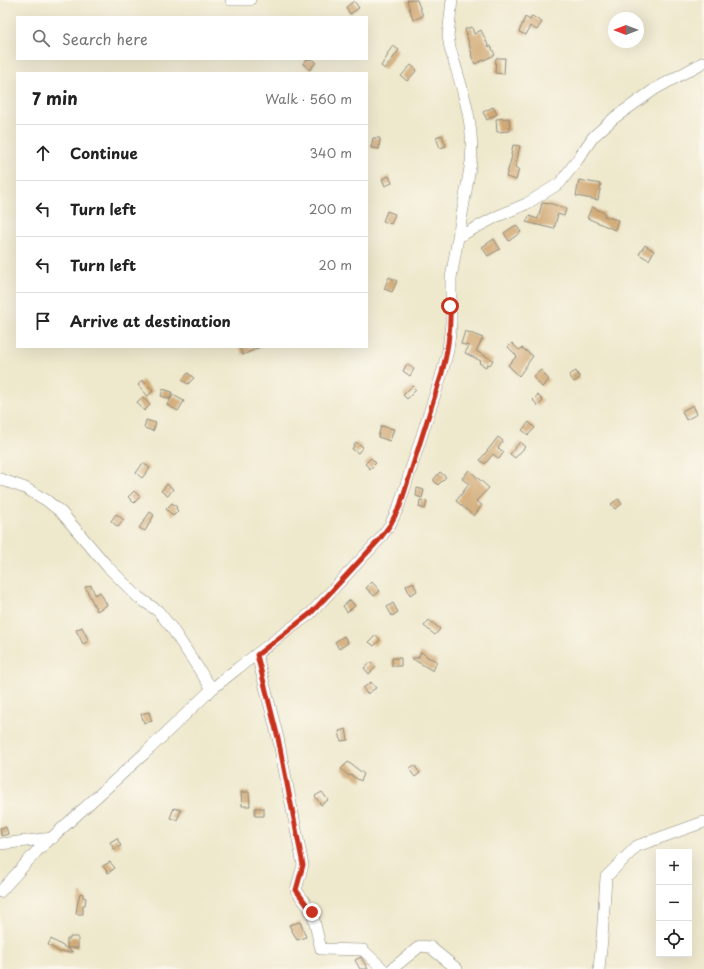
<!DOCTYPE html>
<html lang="en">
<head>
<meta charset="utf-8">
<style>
  :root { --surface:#fff; --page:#f2f2f2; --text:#222; --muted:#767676; --line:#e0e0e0 }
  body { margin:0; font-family:"Playpen Sans",sans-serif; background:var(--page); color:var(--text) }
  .controls { position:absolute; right:12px; bottom:12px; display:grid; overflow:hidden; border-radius:0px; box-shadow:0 4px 16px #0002 }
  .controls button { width:36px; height:36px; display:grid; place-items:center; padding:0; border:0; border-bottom:1px solid var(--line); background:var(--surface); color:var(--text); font:20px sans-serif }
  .compass { position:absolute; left:608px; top:12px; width:36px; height:36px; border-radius:50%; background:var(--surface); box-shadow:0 4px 16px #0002; rotate:270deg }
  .stop { position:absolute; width:12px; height:12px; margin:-9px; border:3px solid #c8321e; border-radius:50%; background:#fff }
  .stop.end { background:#c8321e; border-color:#fff; box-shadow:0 1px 4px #0008 }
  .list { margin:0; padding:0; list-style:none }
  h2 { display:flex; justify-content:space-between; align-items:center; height:52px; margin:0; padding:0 16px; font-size:17px }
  h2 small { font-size:13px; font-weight:400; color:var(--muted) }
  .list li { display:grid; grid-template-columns:26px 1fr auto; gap:12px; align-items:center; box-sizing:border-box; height:56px; padding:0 16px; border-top:1px solid var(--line) }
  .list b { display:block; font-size:15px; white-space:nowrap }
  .list em { font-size:13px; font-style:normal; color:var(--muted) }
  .icon { flex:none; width:22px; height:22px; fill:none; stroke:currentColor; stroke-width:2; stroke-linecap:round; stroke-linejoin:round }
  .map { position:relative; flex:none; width:704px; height:969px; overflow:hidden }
  .search { position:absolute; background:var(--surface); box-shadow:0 4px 16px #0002; left:16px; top:16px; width:352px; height:44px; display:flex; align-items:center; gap:10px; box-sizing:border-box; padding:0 14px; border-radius:0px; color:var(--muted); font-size:15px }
  .panel { position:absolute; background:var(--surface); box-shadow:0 4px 16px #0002; left:16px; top:72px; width:352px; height:276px; border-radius:0px }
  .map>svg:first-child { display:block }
  .building { fill:#d1a974 }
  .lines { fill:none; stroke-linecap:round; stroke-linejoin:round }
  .minor-casing { stroke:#8c8a7c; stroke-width:12 }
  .minor { stroke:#fff; stroke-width:11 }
  .route { stroke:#c8321e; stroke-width:5 }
</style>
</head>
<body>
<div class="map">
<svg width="704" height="969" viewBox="0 0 704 969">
  <rect width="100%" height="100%" fill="#fbf7ec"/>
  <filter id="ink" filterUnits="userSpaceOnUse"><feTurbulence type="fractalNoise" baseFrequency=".025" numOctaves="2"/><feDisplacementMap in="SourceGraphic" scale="8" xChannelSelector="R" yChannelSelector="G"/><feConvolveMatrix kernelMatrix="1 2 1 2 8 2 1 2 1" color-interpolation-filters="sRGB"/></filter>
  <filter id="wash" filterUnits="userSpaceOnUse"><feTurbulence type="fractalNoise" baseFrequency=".012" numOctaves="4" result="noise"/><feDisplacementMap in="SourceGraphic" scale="16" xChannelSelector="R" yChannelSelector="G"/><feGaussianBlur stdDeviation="0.9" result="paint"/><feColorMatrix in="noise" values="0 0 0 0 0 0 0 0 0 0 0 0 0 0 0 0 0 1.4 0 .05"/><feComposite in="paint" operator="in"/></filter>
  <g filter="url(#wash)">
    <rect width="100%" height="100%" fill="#eee8cc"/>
    <g id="blocks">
      <path class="building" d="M407,0H417L423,16L413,20Z
        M354,1L359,8L350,14L346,7Z
        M532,16L542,22L537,30L530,26L526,35L519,32L525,17L530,20Z
        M472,27L474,34L481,30L489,47L491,46L495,55L475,64L471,55H472L465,29Z
        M393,46L399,50L385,69L381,66L388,55L387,54Z
        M496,58H505L504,74L495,73Z
        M307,59H312L316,62L310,70L303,64Z
        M411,65L417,70L407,81L401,76Z
        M493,107L497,114L487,120L483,112Z
        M509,118L510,131L497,132L496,119Z
        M442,135L446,146L440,148L436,137Z
        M373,138H380L379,149L371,148Z
        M513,145L520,146L515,168L519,169L516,180L506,177L512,156L511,155Z
        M389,176L392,183L385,186L382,179Z
        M579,180L601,184L598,200L576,196Z
        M542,203L552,204L566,209L564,216L558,214L554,229L526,222L529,216L538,219Z
        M592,207L605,213L604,216L618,220L615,230L587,218Z
        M387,211L395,214L391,224L383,221Z
        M516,225L521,232L509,241L504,233Z
        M494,239L500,249L488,256L482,247Z
        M645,245L654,251L649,260L639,254Z
        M389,277L397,281L392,292L384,289Z
        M465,331L483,338L476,351L493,360L490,365L487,364L486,367L479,363L481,361L465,353L469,346L461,344Z
        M512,343L519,350L522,348L533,356L519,376L508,365L517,356L508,347Z
        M239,347H260L243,355Z
        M407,364L414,369L410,376L403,371Z
        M541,370L549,380L542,387L533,377Z
        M576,371L580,378L574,382L569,375Z
        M188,373L194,378L188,384L182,380Z
        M142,380L153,391L148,396L138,385Z
        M412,386L416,390L407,399L403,395Z
        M163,389L172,392L170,399L161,396Z
        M173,395L184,401L178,411L167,405Z
        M538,395L543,401L538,406L533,400Z
        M143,397L150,405L144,411L137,402Z
        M693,405L697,414L686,420L682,411Z
        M146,420L156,423L153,431L144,428Z
        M529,422L535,428L528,435L522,430Z
        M381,426L394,429L390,441L378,437Z
        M498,437L503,441L498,448L504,452L499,459L493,454L485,464L480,460Z
        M356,442L363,447L358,453L352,449Z
        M520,442L525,447L515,458L510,454Z
        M371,458L376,463L370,469L365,464Z
        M143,463L150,468L142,478L136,473Z
        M469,470L489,488L476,501L482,505L474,516L456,501L469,484L462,479Z
        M440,472L446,477L438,485L434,481V479Z
        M167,484L173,489L168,496L161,491Z
        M417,488L424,490L422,498L416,496Z
        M134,491L140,497L134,503L128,497Z
        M618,499L622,504L615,509L611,504Z
        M420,500L427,501L425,509L419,507Z
        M172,503L177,507L176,508L178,511L173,516L166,509Z
        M150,512L154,515L145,531L139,528Z
        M116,514L124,520L118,527L111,521Z
        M372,582L380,591L374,596L366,588Z
        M413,582L417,591L410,595L406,586Z
        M91,585L95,595L100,592L107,605L97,611L85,587Z
        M350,600L355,606L347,612L343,606Z
        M393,603L398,612L392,616L387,607Z
        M429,620L440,629L435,635L424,626Z
        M82,627L89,641L83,644L76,630Z
        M376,635L380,640L374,646L369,642Z
        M344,636L348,643L339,649L335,642Z
        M421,652L427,656V657L437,661L433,671L411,658H418Z
        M392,658H401V666H392Z
        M371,662L376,667L369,674L364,668Z
        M371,682L376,688L367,694L363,688Z
        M149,712L152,721L144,723L141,714Z
        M346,729L348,740L341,741L339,731Z
        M348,762L364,774L361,781L350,775L349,776L341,769Z
        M414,765L420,773L415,777L409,769Z
        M241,792H249L250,806H242Z
        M322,792L328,800L321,805L315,796Z
        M174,808L181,810L177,820L170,818Z
        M255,808H264V816H255Z
        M6,827L8,834L1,836L0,828Z
        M117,838L121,846L114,849L110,842Z
        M110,862L115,868L108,873L103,866Z
        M80,893L83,894V897L86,898L85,905H83V914H76L77,906Z
        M300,922L306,937L297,940L289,925Z
        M70,937H78V948H67V939H70Z
        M51,939L73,952H60L48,945Z
        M361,957L362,959L368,969H360L355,960Z"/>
    </g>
  </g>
  <g filter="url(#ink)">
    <use href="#blocks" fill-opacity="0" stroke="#8c8a7c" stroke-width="1"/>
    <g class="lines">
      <g class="minor-casing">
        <path id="minor" d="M231,0H250
          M458,237L498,216L526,204L560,183L578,159L593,137L614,118L655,89L704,62
          M0,479L25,488L46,500L61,512L107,566L138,597L158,611L171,627L212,689
          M257,655L278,738L303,865L296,890L312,912L321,949L363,950L383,969
          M0,844L53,838
          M0,892L37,851L144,754L212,689L238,668L311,613L379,540L390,525L399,506L442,373L448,350L451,323V278L471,162C475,123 461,85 450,48L448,36L452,0
          M392,969L420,946L430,947L457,969
          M599,969L602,939L606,877L637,846L704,822"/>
      </g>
      <use href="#minor" class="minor"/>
    </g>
  </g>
  <g class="lines" filter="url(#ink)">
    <path class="route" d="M312,912L296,890L303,865L278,738L257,655L311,613L330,593L379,540L390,525L400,506L442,373C448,350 451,329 450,306"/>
  </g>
</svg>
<div class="controls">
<button>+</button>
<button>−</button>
<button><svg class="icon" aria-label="locate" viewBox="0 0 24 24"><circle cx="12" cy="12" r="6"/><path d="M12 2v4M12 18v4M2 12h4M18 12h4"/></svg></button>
</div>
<svg class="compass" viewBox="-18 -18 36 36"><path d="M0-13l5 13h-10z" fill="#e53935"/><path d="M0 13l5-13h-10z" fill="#767676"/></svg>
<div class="stop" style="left:450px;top:306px"></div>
<div class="stop end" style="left:312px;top:912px"></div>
<div class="search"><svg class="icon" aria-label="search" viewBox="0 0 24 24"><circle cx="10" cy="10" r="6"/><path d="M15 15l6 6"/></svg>Search here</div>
<section class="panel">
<h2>7 min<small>Walk · 560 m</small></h2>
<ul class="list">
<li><svg class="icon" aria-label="ahead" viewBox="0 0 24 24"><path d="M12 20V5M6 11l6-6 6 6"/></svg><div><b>Continue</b></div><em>340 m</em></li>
<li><svg class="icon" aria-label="left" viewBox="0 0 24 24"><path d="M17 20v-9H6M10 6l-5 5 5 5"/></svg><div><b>Turn left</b></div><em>200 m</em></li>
<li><svg class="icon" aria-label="left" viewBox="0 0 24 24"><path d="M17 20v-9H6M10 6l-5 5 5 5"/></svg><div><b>Turn left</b></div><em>20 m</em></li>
<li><svg class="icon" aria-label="arrive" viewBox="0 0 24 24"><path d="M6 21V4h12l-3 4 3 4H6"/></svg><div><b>Arrive at destination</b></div></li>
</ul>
</section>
</div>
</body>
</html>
